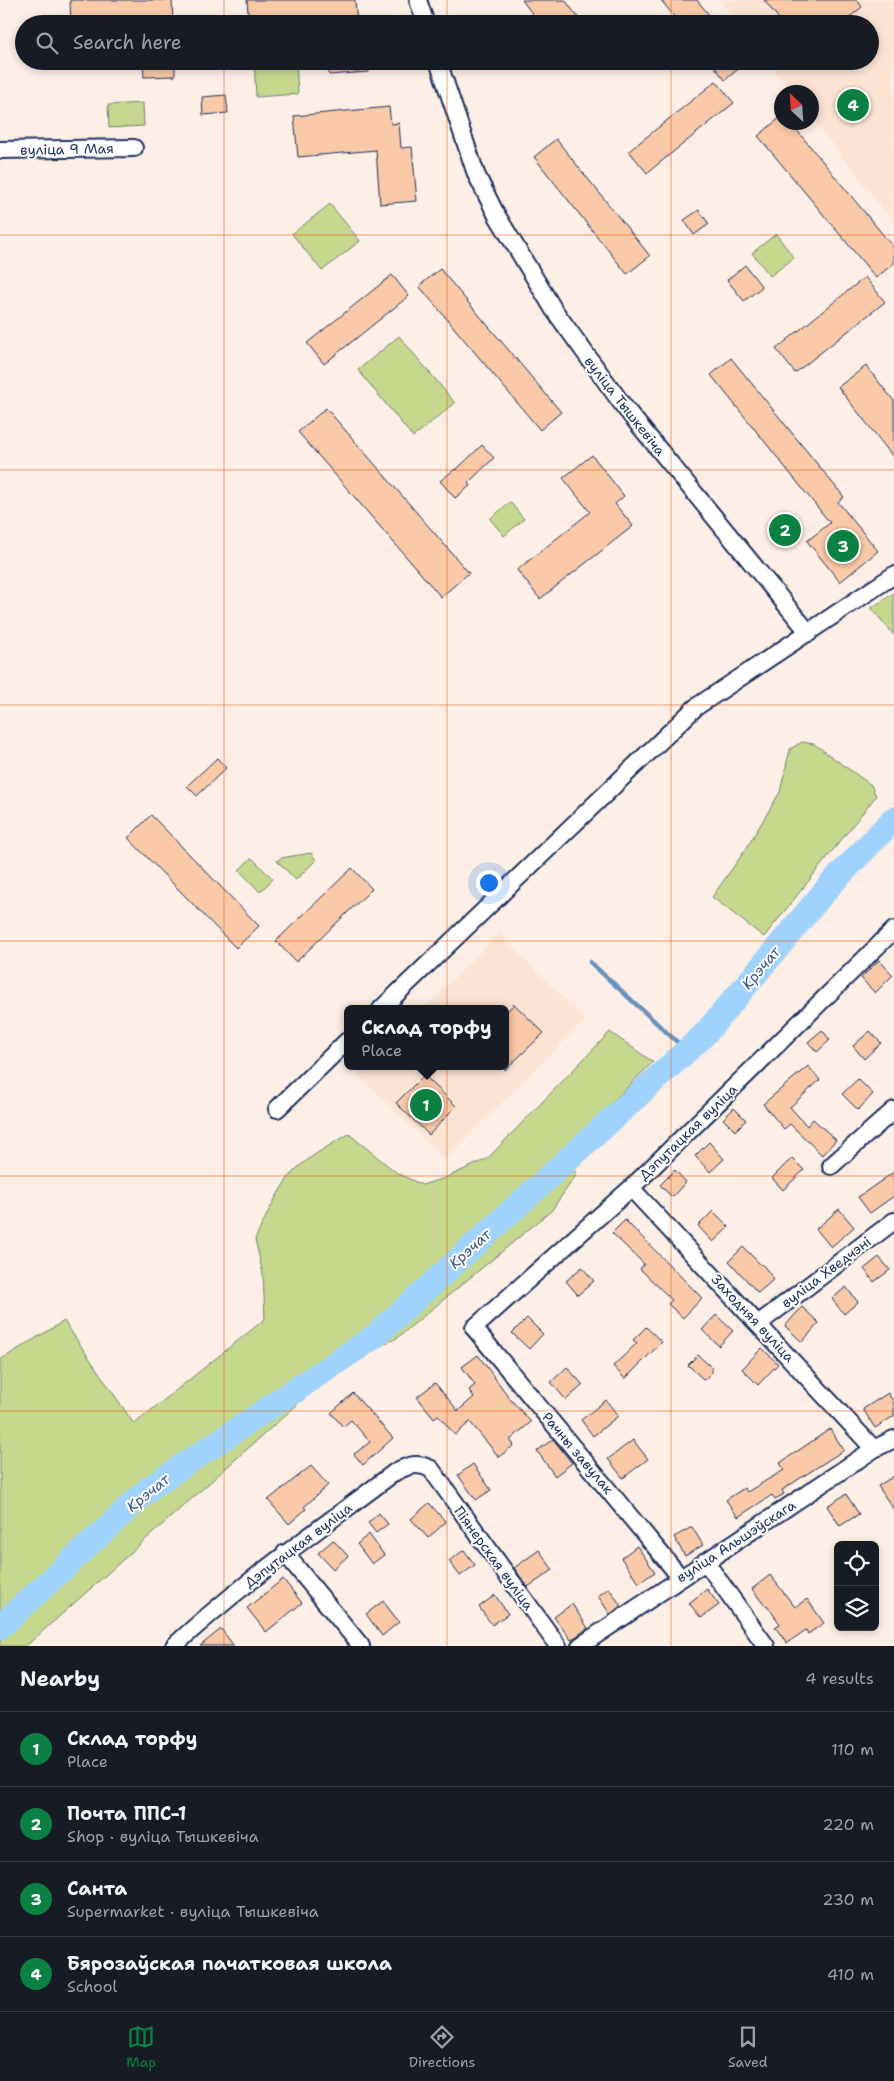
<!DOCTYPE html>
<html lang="en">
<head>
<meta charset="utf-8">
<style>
  :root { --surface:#171b24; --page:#20242c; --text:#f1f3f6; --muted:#9ea1a6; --line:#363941; --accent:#0b8043 }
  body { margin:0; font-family:"Shantell Sans",sans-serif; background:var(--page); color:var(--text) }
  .controls { position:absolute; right:15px; bottom:15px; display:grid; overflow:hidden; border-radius:8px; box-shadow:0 2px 8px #0003 }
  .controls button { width:45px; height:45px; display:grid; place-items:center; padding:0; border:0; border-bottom:1px solid var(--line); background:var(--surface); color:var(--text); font:25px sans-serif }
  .compass { position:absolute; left:774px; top:85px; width:45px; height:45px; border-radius:50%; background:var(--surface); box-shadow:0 2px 8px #0003; rotate:335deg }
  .you { position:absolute; left:488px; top:882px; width:18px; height:18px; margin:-12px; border:4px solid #fff; border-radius:50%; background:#1a73e8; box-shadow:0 0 0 8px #1a73e833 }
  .badge { display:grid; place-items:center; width:32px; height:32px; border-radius:50%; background:var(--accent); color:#fff; font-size:16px; font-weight:700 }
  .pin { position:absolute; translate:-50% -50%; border:2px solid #fff; box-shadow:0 1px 5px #0006 }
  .popup { position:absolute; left:344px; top:1005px; width:165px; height:65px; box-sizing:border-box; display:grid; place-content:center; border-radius:8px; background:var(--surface); filter:drop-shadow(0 1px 4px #0005); font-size:16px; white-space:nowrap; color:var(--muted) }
  .popup b { font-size:19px; color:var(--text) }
  .popup::after { content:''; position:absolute; left:50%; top:100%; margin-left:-10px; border:10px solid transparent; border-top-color:var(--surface) }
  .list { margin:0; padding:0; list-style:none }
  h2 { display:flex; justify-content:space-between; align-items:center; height:65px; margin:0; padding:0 20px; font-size:21px }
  h2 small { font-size:16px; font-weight:400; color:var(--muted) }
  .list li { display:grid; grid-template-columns:32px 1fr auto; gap:15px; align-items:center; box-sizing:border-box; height:75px; padding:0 20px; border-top:1px solid var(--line) }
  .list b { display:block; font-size:19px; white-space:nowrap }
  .list p { margin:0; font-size:16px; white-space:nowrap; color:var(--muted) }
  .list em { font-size:16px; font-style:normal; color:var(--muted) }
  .icon { flex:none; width:28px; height:28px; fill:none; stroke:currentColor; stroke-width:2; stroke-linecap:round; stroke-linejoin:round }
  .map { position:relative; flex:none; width:894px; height:1646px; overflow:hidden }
  .search { position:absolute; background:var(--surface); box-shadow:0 2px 8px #0003; left:15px; right:15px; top:15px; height:55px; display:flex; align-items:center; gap:12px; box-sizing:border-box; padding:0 18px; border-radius:28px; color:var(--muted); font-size:19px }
  .sheet { height:365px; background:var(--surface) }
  nav { display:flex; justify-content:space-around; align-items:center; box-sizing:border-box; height:70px; border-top:1px solid var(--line); background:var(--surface); font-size:14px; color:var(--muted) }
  nav a { display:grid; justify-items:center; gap:2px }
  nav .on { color:var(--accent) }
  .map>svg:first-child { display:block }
  .built { fill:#fce4d3 }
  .green { fill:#c6d88d; stroke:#708476 }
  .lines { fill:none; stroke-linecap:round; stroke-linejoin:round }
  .stream { stroke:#6a91bd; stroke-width:4.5 }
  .river { stroke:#9fd3fd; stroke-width:25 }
  .building { fill:#f9c9a8; stroke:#1b2f5e }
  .minor-casing { stroke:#1b2f5e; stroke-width:20 }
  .minor { stroke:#fff; stroke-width:16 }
  .grid { fill:none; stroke:#e8590c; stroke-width:1; stroke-opacity:0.55 }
  .labels { text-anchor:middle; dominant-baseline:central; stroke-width:4; stroke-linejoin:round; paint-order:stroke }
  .street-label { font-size:14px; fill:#1b2f5e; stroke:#fff }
  .water-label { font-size:15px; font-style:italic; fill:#3c5886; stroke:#fff }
</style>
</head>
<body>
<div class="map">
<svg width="894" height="1646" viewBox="0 0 894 1646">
  <rect width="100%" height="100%" fill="#fdefe5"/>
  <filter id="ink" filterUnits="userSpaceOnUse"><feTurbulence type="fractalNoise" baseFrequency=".02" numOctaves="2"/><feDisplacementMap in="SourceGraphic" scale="10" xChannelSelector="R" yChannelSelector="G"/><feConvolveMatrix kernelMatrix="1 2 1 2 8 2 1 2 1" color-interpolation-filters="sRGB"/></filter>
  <g filter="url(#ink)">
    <path class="built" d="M719,0H894V223L812,118V92H792L767,61H870V24H738Z
      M499,933L585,1020L445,1160L357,1074L365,1066H505V1009H424Z"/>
    <path class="green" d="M254,61H296L298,94L256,97Z
      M143,103L144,126L109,128L108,105Z
      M330,204L360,241L322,271L292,234Z
      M776,234L794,258L770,276L752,253Z
      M399,336L455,403L413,437L358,370Z
      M510,502L524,519L504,536L490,519Z
      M894,593V635L871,608Z
      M802,742L814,744L871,785L876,796L764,937L712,897L746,849L780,792L790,749Z
      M311,853L316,860L296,880L277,861L281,858Z
      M250,859H253L273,879L260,892L239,870Z
      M610,1032L653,1062L560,1154L577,1174L551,1211L397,1338L345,1362L26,1646H0V1360L64,1321L134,1424L265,1319L263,1274L255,1239C265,1219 279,1187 294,1171C310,1156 330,1145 349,1134L397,1173L422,1185L445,1178L487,1159Z"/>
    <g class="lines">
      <path class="stream" d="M590,962L687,1051"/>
      <path class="river" d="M0,1627L150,1488L374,1337L705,1034L831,884L894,819"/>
    </g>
    <path class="building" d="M70,0H172L173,24H71Z
      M247,0H355L357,24H249Z
      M522,0H565L583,24H540Z
      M661,0H697L716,24H680Z
      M764,0H857L862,7L841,24H783Z
      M143,61H175V76L144,77Z
      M327,61H368L369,72L329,75Z
      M710,61H748L725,80Z
      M716,81L734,103L647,173L629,151Z
      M226,95L228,113L203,115L202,97Z
      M389,107L391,124L399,123L401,148L412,147L417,201L380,204L376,150L298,157L294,116Z
      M782,116V122H790L894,248V263L876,278L758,136Z
      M556,139L650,256L627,274L534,157Z
      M699,210L709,224L694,235L684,220Z
      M745,265L762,287L744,301L727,280Z
      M440,269L561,412L540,430L419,286Z
      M392,275L409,296L324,364L307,343Z
      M865,277L885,302L795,373L776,349Z
      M731,358L844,497L838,502L878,551L840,582L807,541L830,523L711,375Z
      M866,366L894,401V458L838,387Z
      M326,408L469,573L441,597L298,432Z
      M482,445L494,458L468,483L470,486L455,498L440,481L455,469L456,470Z
      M592,455L624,496L615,504L633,526L540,599L517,570L590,512L563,478Z
      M217,758L226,768L197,796L187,786Z
      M151,815L259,926L236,948L128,838Z
      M352,868L372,889L296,962L276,941Z
      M879,960L893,975L875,993L861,978Z
      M514,1004L544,1033L505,1070V1014Z
      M822,1030L830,1040L817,1052L808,1042Z
      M870,1031L881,1043L864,1059L853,1046Z
      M808,1066L820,1080L790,1107L807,1126L813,1119L836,1140L822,1155L790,1124L784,1129L763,1104Z
      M424,1075L456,1106L429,1135L396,1103Z
      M858,1079L873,1094L858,1110L842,1094Z
      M734,1108L746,1120L735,1131L723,1119Z
      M709,1142L724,1159L710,1172L695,1156Z
      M792,1158L804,1170L783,1190L772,1178Z
      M675,1170L686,1182L672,1197L660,1185Z
      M894,1172V1196L870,1213L858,1197Z
      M839,1209L854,1227L831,1247L816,1229Z
      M713,1211L729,1227L713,1242L698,1226Z
      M625,1220L702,1298L683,1318L668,1304L672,1300L640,1269L644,1264L612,1233Z
      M743,1247L761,1265L762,1264L774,1279L758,1293L729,1261Z
      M879,1257L890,1270L874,1282L864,1269Z
      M582,1267L594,1281L578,1295L566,1281Z
      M846,1287L858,1302L844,1314L832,1299Z
      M802,1307L819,1323L802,1342L785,1326Z
      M716,1315L733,1331L719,1346L702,1330Z
      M527,1318L543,1334L529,1349L512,1333Z
      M646,1327L662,1342L625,1379L613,1366L637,1343L633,1340Z
      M762,1348L778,1364L758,1385L742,1369Z
      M478,1355L511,1400L531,1422L510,1440L514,1445L499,1457L470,1422L455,1435L438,1415L434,1418L417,1397L435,1383L458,1411L474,1397L469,1390L475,1385L462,1367Z
      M698,1355L712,1368V1372L704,1380L688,1365Z
      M567,1367L583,1385L566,1400L551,1382Z
      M353,1393L393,1438L363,1465L354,1454L370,1442L351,1420L343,1427L331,1413Z
      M888,1393L894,1403V1416L875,1428L863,1409Z
      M606,1400L618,1416L593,1436L581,1420Z
      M830,1429L844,1450L782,1490L784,1494L775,1499L772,1495L738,1517L726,1500L744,1488L747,1492L784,1470L780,1463Z
      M553,1439L572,1463L555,1476L537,1451Z
      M633,1440L648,1459L623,1478L608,1459Z
      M473,1464L491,1490L476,1500L458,1475Z
      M311,1466L328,1485L304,1507L306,1509L289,1524L268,1500Z
      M894,1476V1510L878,1486Z
      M846,1494L859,1514L840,1526L827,1506Z
      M429,1503L446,1522L428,1538L411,1519Z
      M379,1513L388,1524L376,1533L368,1523Z
      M692,1527L703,1545L685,1556L674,1537Z
      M369,1534L384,1555L372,1564L357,1544Z
      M333,1540L348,1556L333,1569L318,1553Z
      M637,1546L655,1572L639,1583L621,1558Z
      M464,1550L475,1565L460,1576L449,1561Z
      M539,1550L553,1570L528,1587L514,1568Z
      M770,1575L795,1607L807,1599L824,1623L808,1634L806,1630L787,1643L775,1627L780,1624L767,1605L765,1606L752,1589Z
      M283,1579L302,1603L266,1632L247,1608Z
      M609,1588L621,1606L610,1614L598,1596Z
      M707,1589L719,1605L701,1618L689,1603Z
      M495,1595L508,1614L492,1625L479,1607Z
      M383,1601L399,1622L382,1636L366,1614Z
      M572,1604L588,1628L571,1640L554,1617Z
      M221,1629L234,1646H200Z"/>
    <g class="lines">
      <g class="minor-casing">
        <path id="minor" d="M418,0L426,24
          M438,61L476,174L496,214L554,310L625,408L809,633
          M0,150L134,148
          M381,1009L696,707L894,575
          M277,1109L347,1041
          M831,1166L894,1110
          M631,1188L874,1449
          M758,1324L894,1221
          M285,1553L361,1646
          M705,1561L766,1646
          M681,1578L474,1328L631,1188L894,930
          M174,1646C243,1582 320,1529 395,1472C409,1465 417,1462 431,1469L558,1646
          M580,1646L874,1449L894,1439"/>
      </g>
      <use href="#minor" class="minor"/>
    </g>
  </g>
  <path class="grid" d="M224,0V24M447,0V24M671,0V24M224,61V1646M447,61V1646M671,61V1646M0,235H894M0,470H894M0,705H894M0,941H894M0,1176H894M0,1411H894"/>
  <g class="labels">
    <g class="street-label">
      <text transform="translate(67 149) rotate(-1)">вуліца 9 Мая</text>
      <text transform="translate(625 406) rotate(52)">вуліца Тышкевіча</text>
      <text transform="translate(688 1132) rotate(-44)">Дэпутацкая вуліца</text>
      <text transform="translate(826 1272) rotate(-37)">вуліца Хведчэні</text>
      <text transform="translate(753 1318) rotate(47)">Заходняя вуліца</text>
      <text transform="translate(578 1453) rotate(50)">Рачны завулак</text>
      <text transform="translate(736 1541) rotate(-33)">вуліца Альшэўскага</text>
      <text transform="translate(298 1545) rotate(-37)">Дэпутацкая вуліца</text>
      <text transform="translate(494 1558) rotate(54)">Піянерская вуліца</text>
    </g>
    <g class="water-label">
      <text transform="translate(761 968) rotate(-50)">Крэчат</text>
      <text transform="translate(470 1249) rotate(-42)">Крэчат</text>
      <text transform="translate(148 1493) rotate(-39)">Крэчат</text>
    </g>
  </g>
</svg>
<div class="controls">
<button><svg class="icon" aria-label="locate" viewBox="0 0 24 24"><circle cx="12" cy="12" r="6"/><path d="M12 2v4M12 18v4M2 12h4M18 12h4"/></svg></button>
<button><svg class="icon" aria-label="layers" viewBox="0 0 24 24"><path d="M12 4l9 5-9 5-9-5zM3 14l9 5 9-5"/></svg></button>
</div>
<svg class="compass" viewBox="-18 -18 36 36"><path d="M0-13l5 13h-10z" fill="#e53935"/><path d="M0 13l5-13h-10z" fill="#9ea1a6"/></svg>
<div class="you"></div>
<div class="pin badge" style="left:426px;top:1105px">1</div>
<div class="popup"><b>Склад торфу</b>Place</div>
<div class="pin badge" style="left:785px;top:530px">2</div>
<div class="pin badge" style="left:843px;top:546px">3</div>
<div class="pin badge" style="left:853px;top:105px">4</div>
<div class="search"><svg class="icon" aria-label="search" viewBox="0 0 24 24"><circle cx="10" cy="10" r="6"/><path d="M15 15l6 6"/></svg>Search here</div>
</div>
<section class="sheet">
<h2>Nearby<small>4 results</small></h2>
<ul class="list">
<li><span class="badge">1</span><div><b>Склад торфу</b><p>Place</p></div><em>110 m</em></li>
<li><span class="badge">2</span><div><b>Почта ППС-1</b><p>Shop · вуліца Тышкевіча</p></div><em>220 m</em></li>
<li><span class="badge">3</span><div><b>Санта</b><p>Supermarket · вуліца Тышкевіча</p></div><em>230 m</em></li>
<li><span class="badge">4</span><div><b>Бярозаўская пачатковая школа</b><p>School</p></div><em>410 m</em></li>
</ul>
</section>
<nav>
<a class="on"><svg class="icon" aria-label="map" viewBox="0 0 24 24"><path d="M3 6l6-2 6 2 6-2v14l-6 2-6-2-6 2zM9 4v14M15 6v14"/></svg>Map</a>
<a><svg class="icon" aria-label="directions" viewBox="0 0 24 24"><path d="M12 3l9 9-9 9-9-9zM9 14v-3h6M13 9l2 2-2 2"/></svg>Directions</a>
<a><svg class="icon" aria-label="saved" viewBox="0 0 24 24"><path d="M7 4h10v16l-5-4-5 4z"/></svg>Saved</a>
</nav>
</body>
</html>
